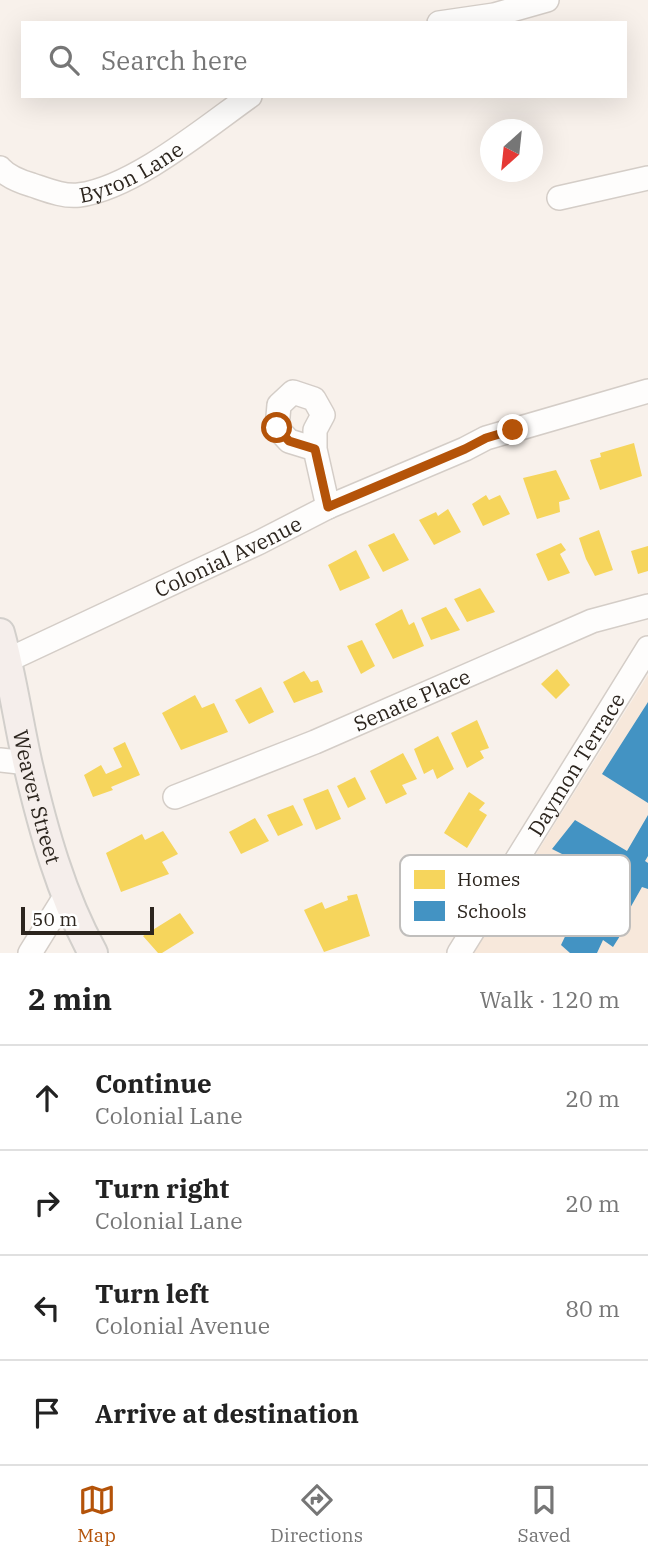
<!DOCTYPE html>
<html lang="en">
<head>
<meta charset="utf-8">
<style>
  :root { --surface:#fff; --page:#f2f2f2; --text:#222; --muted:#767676; --line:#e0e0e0; --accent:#b45309 }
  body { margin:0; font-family:"IBM Plex Serif",serif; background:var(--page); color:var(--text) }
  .compass { position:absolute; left:480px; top:119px; width:63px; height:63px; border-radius:50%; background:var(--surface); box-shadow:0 7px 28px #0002; rotate:207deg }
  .scale { position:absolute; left:21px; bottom:18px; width:133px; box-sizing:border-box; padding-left:7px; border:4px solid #2c251e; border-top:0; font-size:19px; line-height:24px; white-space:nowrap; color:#2c251e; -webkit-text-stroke:5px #fff; paint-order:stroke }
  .stop { position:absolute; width:21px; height:21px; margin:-16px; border:5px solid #b45309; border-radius:50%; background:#fff }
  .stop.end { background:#b45309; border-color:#fff; box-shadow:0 2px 7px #0008 }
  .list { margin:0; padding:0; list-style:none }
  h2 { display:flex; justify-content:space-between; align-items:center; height:91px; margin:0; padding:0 28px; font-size:30px }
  h2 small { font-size:23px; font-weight:400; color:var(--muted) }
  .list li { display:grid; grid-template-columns:46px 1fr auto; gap:21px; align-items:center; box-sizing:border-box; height:105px; padding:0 28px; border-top:2px solid var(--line) }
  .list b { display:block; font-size:26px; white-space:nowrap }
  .list p { margin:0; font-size:23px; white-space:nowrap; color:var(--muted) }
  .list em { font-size:23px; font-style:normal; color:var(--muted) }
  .icon { flex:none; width:38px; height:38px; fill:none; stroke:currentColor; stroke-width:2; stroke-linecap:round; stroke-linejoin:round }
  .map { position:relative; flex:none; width:648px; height:953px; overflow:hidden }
  .search { position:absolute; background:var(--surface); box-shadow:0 7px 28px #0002; left:21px; right:21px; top:21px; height:77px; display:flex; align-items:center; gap:18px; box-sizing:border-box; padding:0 24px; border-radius:0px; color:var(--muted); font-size:26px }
  .sheet { height:511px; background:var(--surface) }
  nav { display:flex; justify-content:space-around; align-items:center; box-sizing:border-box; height:98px; border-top:2px solid var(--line); background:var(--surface); font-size:19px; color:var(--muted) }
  nav a { display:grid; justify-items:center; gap:4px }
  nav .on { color:var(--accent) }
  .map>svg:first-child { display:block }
  .built { fill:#f7e8db }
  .homes { fill:#f6d55c }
  .schools { fill:#4393c3 }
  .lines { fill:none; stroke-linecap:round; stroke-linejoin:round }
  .minor-casing { stroke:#d4cdc7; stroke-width:26 }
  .major-casing { stroke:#d2cfcb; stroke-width:32 }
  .minor { stroke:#fefdfc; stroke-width:23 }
  .major { stroke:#f5eeeb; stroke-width:28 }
  .route { stroke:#b45309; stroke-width:9 }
  .labels { text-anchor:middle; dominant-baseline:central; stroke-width:7; stroke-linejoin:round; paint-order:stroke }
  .street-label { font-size:21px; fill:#2c251e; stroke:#fff }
  .key { fill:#fff; stroke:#c0bebc; stroke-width:2 }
  .key-label { font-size:19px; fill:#2c251e }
</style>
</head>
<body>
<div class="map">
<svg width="648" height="953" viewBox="0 0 648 953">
  <rect width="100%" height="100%" fill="#f8f1eb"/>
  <path class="built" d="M648,675V953H474Z"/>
  <path class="homes" d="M634,443L642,476L600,490L590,460L601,457L600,453Z
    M556,470L570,499L559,502L560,512L537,519L523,478Z
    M486,495L489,500L500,495L510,514L483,526L472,504Z
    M448,509L461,532L434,545L419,520L436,512L438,516Z
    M599,530L613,570L595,576L586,559L579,538Z
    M394,533L409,560L383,572L368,545Z
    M561,543L566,550L560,554L570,573L548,581L536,554Z
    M648,546V571L638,574L631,551Z
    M356,550L370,578L340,591L328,565Z
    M480,588L495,612L467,622L454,599Z
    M446,607L460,630L431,640L421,618Z
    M402,609L409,625L414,622L424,646L393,659L375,624Z
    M362,640L375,666L361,674L347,646Z
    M557,669L570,685L556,699L541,684Z
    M304,671L311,682L318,680L323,692L294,703L283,682Z
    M261,687L274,712L249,724L235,700Z
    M195,695L202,708L214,703L228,732L181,750L162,713Z
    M477,720L489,748L480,751L484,758L467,768L451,733Z
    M438,736L454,769L437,779L433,769L424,774L414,749Z
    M125,742L140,775L111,787L113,790L93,797L84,775L101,765L106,774L122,767L113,748Z
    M403,753L417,779L402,785L407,794L386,804L370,771Z
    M355,777L366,799L348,808L337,786Z
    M328,789L341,819L316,830L303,799Z
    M469,792L485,803L479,810L487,815L467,848L444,833Z
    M293,805L303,825L278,836L267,815Z
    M255,818L269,841L241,854L229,832Z
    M163,831L178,854L162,862L169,874L121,892L106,853L142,834L145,840Z
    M416,854L440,878L420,899L402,881L409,874L403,867Z
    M357,894L370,936L324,952L304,910L322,902L325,909L348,900L347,896Z
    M180,913L194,933L162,953H158L143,936Z"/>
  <path class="schools" d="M648,702V803L602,774Z
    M648,815V856L645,861L648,863V889L642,887L625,917L630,920L613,947L603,940L597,953H570L561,945L571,924L549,911L546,916L533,908L539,898L535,890L541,881L549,879L555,868L571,876L568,883L589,894L600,873L552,849L575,820L627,851Z"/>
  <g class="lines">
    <g class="minor-casing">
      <g id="minor">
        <path d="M439,23L494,15L547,0"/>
        <path id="s1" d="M0,168C7,176 22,182 32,185C47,190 64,197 79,195C133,188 205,128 250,96"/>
        <path d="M559,198L648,178"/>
        <path d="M315,449L289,441L277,428L279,405L293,392L314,399L323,415L315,430V449L328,507"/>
        <path id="s2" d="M8,660L260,542L328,507L465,449L486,438L648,391"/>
        <path d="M0,760L28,763"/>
        <path id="s3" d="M175,797L315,742L592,621L648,606"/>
        <path d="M30,953L66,895"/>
        <path id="s4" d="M459,953L648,648"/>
      </g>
    </g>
    <g class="major-casing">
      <g id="major">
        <path id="s5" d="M0,633C12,676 18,721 28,765C43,829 61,895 93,953"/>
      </g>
    </g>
    <use href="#minor" class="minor"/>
    <use href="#major" class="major"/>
  </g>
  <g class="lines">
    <path class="route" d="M277,428L289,441L315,449L328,507L465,449L486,438L513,430"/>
  </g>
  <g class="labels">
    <g class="street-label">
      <text stroke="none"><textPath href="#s1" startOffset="142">Byron Lane</textPath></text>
      <text stroke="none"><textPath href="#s2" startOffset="243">Colonial Avenue</textPath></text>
      <text stroke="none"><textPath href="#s3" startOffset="256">Senate Place</textPath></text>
      <text stroke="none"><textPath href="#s4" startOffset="222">Daymon Terrace</textPath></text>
      <text stroke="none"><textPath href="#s5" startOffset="168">Weaver Street</textPath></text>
    </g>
  </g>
  <rect x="400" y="855" width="230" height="81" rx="10" class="key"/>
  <rect x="414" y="870" width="31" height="19" fill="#f6d55c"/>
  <rect x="414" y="901" width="31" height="20" fill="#4393c3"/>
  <g class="key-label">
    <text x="457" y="886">Homes</text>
    <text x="457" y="918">Schools</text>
  </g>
</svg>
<svg class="compass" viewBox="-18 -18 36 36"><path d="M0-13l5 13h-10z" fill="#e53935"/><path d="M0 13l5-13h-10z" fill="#767676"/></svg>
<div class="scale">50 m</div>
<div class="stop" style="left:277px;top:428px"></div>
<div class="stop end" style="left:513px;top:430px"></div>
<div class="search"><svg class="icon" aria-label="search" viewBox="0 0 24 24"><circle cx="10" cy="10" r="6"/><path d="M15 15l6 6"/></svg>Search here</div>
</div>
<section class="sheet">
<h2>2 min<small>Walk · 120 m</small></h2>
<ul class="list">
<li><svg class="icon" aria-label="ahead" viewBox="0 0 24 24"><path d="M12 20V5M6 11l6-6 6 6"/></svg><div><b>Continue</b><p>Colonial Lane</p></div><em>20 m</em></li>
<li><svg class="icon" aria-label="right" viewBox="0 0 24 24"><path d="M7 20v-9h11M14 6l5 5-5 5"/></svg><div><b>Turn right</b><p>Colonial Lane</p></div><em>20 m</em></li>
<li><svg class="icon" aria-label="left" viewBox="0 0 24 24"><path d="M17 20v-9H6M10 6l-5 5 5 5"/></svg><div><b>Turn left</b><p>Colonial Avenue</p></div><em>80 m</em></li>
<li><svg class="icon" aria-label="arrive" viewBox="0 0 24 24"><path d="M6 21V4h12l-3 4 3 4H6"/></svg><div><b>Arrive at destination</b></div></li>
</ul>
</section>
<nav>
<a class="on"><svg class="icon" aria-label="map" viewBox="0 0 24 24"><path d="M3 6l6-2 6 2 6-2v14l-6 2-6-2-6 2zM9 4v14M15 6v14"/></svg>Map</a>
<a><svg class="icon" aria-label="directions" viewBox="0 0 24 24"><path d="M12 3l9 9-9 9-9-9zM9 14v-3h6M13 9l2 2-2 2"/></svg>Directions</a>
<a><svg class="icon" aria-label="saved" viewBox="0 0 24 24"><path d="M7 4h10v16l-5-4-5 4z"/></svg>Saved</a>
</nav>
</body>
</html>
